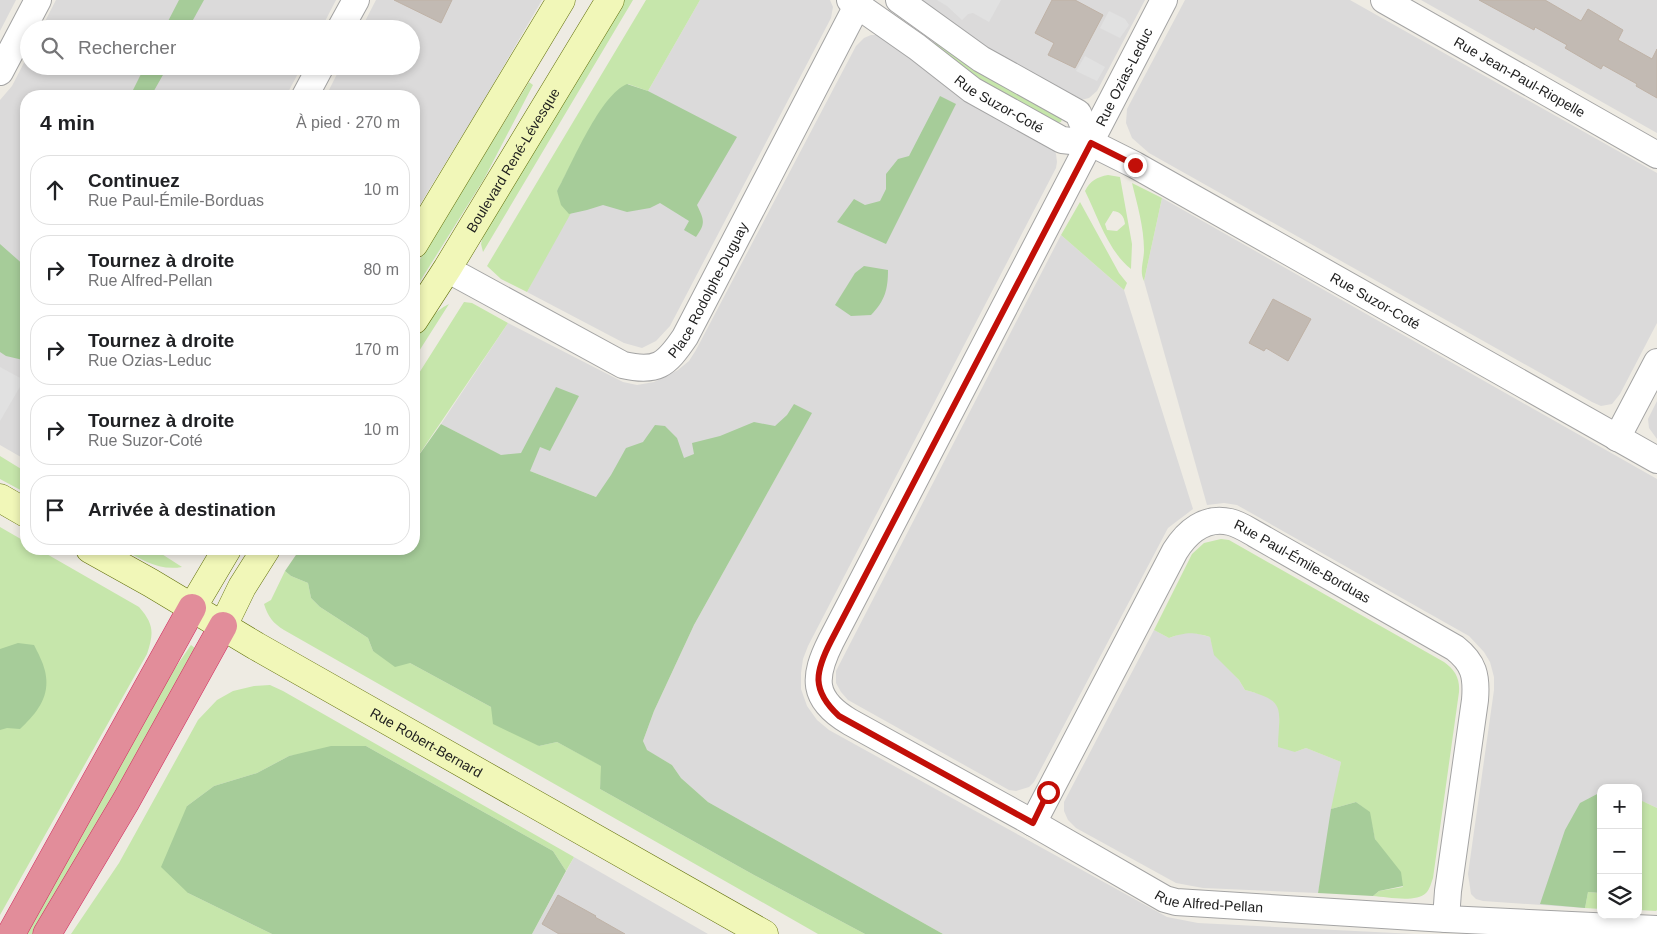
<!DOCTYPE html>
<html lang="fr">
<head>
<meta charset="utf-8">
<style>
  :root { --surface:#fff; --page:#f2f2f2; --text:#202124; --muted:#757577; --line:#e0e0e0 }
  body { margin:0; font-family:Arial,sans-serif; background:var(--page); color:var(--text) }
  .controls { position:absolute; right:15px; bottom:15px; display:grid; overflow:hidden; border-radius:10px; box-shadow:0 2px 8px #0003 }
  .controls button { width:45px; height:45px; display:grid; place-items:center; padding:0; border:0; border-bottom:1px solid var(--line); background:var(--surface); color:var(--text); font:25px sans-serif }
  .stop { position:absolute; width:15px; height:15px; margin:-11px; border:4px solid #c20f08; border-radius:50%; background:#fff }
  .stop.end { background:#c20f08; border-color:#fff; box-shadow:0 1px 5px #0008 }
  .list { margin:0; padding:0; list-style:none }
  h2 { display:flex; justify-content:space-between; align-items:center; height:65px; margin:0; padding:0 20px; font-size:21px }
  h2 small { font-size:16px; font-weight:400; color:var(--muted) }
  .list li { display:grid; grid-template-columns:32px 1fr auto; gap:15px; align-items:center; box-sizing:border-box; height:70px; margin:0 10px 10px; padding:0 10px; border:1px solid var(--line); border-radius:20px }
  .list b { display:block; font-size:19px; white-space:nowrap }
  .list p { margin:0; font-size:16px; white-space:nowrap; color:var(--muted) }
  .list em { font-size:16px; font-style:normal; color:var(--muted) }
  .icon { flex:none; width:28px; height:28px; fill:none; stroke:currentColor; stroke-width:2; stroke-linecap:round; stroke-linejoin:round }
  .map { position:relative; flex:none; width:1657px; height:934px; overflow:hidden }
  .search { position:absolute; background:var(--surface); box-shadow:0 2px 8px #0003; left:20px; top:20px; width:400px; height:55px; display:flex; align-items:center; gap:12px; box-sizing:border-box; padding:0 18px; border-radius:28px; color:var(--muted); font-size:19px }
  .panel { position:absolute; background:var(--surface); box-shadow:0 2px 8px #0003; left:20px; top:90px; width:400px; height:465px; border-radius:20px }
  .map>svg:first-child { display:block }
  .residential { fill:#dbdada }
  .grass { fill:#c6e6ab; fill-rule:evenodd }
  .forest { fill:#a6cc99 }
  .parking { fill:#e1e1e1 }
  .building { fill:#c2bab3; stroke:#bfb2a6 }
  .lines { fill:none; stroke-linecap:round; stroke-linejoin:round }
  .street-casing { stroke:#a4a4a4; stroke-width:28 }
  .secondary-casing { stroke:#606f09; stroke-width:29 }
  .highway-casing { stroke:#d12b5e; stroke-width:29 }
  .street { stroke:#fff; stroke-width:26 }
  .secondary { stroke:#f1f7b8; stroke-width:28 }
  .highway { stroke:#e28d9a; stroke-width:28 }
  .route { stroke:#c20f08; stroke-width:6 }
  .labels { text-anchor:middle; dominant-baseline:central; stroke-width:4; stroke-linejoin:round; paint-order:stroke }
  .street-label { font-size:14px; fill:#1d1d1d; stroke:#fff }
</style>
</head>
<body>
<div class="map">
<svg width="1657" height="934" viewBox="0 0 1657 934">
  <rect width="100%" height="100%" fill="#eeebe3"/>
  <path class="residential" d="M0,0H16L0,31Z
    M56,0H336L321,29H41Z
    M376,0H542L481,105L414,214V96H326L341,66H411V29H361Z
    M700,0H830L833,7L831,18L670,326L656,341L642,348L624,343L527,292L569,213L648,91Z
    M918,0H1145L1097,91L1089,98L1081,100L1070,99L988,52Z
    M1185,0H1350L1657,173V323L1620,394L1612,404L1601,406L1592,402L1149,153L1132,138L1126,123L1127,109Z
    M1421,0H1657V133Z
    M871,35H879L1052,146L1056,154L1057,162L1056,168L808,646L803,659L801,673V689L807,706L817,720L829,730L1167,917L1198,923L1415,934H943L708,802L681,778L672,765L646,750L643,741L654,711L694,625L799,436L596,497L530,471L441,424L508,323L623,382L637,385L654,382L678,370L689,361L696,350L856,46L864,38Z
    M29,53V66H302L286,96H26V460L0,445V100L12,86Z
    M1162,198L1657,479V808L1638,799V788H1616L1608,784L1605,788H1601V806L1585,908L1483,901L1476,899L1471,894L1468,874L1494,690V677L1490,662L1484,652L1469,636L1237,505L1224,503L1207,505L1144,281Z
    M1061,235L1124,290L1193,509L1168,528L1034,782L1029,787L1016,791L1009,790L848,700L841,692L836,683V671Z
    M1657,401V439L1649,428L1648,419Z
    M1154,630L1169,638L1186,632L1195,633L1210,637L1215,655L1239,680L1245,690L1264,695L1271,699L1277,705L1280,713L1279,728L1295,752L1306,748L1341,762L1318,893L1203,888L1176,883L1076,828L1068,820L1064,811V802Z
    M574,857L708,934H532Z"/>
  <path class="grass" d="M623,0H633L483,252L481,244L483,236Z
    M646,0H700L648,91L628,84L574,159L557,191L569,213H571L527,292L501,279L487,266Z
    M936,42L1062,119L1061,122L1057,123L975,78L934,44Z
    M529,82L533,85L484,179L414,291V269Z
    M1108,175L1120,177L1132,244L1131,269C1108,251 1098,217 1085,191C1090,181 1097,177 1108,175ZM1113,211C1121,212 1124,216 1125,224L1117,231L1107,230L1105,224Z
    M1132,183L1162,198L1144,281C1139,271 1144,261 1144,250C1144,227 1137,204 1132,183Z
    M1080,202L1119,273L1127,283L1124,290L1061,235Z
    M464,302L472,303L508,323L414,462V381Z
    M449,304L414,359C414,354 413,348 415,343C421,328 434,311 449,304Z
    M0,456L26,472V493L0,479Z
    M0,527L26,542V549H38L139,607C154,624 154,633 147,654L0,915Z
    M1221,539L1229,540L1444,662C1455,670 1460,678 1459,692L1433,878C1431,883 1430,889 1426,893C1416,903 1387,897 1373,896L1379,891L1403,887L1375,839L1369,812L1356,802L1331,809L1341,762L1306,748L1295,752L1278,747C1279,708 1287,701 1245,690L1239,680L1214,655L1210,637C1192,632 1187,632 1169,638L1154,630L1192,554L1204,543Z
    M123,549H154L182,567C159,571 142,560 123,549Z
    M285,571L291,576L308,583L311,598L320,607L368,638L373,651L410,663L491,707L539,746L557,742L602,766L600,789L754,875L865,934H818L284,630C273,623 268,617 264,604L271,600Z
    M191,645L196,649L34,934H23L162,687Z
    M270,685L283,691L574,857L566,871L553,851L366,746L289,756L257,773L214,786L187,806L188,893L272,934H71L119,863L198,720L217,700L233,691L254,686Z
    M1638,799L1657,808V910L1656,911L1638,910V879L1641,875L1638,859Z
    M1588,892L1601,893V909L1585,908Z"/>
  <path class="forest" d="M179,0H204L188,29H164Z
    M145,66H168L151,96H130Z
    M627,84L648,91L737,137L697,205C704,220 706,223 696,237L684,230L689,221L660,203L650,208L627,212L603,205L587,210L569,214L561,205L557,191C572,164 600,95 627,84Z
    M940,96L956,104L886,244L837,222L854,199L865,205L880,201L886,189V174L898,159L909,156Z
    M0,244L26,267V354L23,360L6,356L0,352Z
    M864,266L888,270C888,289 885,301 871,315L851,316L835,305L855,273Z
    M556,387L579,396L550,451L540,447L530,471L596,497L611,475L626,448L643,442L655,425L665,426L677,438L684,458L694,454L692,443L720,436L754,422L775,426L787,415L794,404L812,413L694,625L654,711L643,741L647,750L672,765L681,778L708,802L943,934H865L754,875L600,789L601,766L557,742L539,746L493,724L491,707L410,663L395,667L373,651L368,638L320,607L311,598L308,583L291,576L285,571L300,549H414V462L441,424L501,455L521,453Z
    M18,643L34,645C38,653 43,662 45,671C51,696 37,713 20,729L7,728L0,730V649Z
    M331,746H366L553,851L566,871L532,934H272L188,893L161,867L187,806L214,786L257,773L289,756Z
    M1601,792V893L1588,892L1585,908L1540,904L1565,830L1580,803Z
    M1356,802L1370,812L1375,839L1401,872L1403,886L1379,891L1373,896L1318,893L1331,809Z"/>
  <path class="parking" d="M937,0H1001L989,22L973,13L968,14L962,20L947,6Z
    M1109,11L1125,19L1129,25L1120,38L1100,28Z
    M1085,56L1105,67L1097,81L1076,71Z
    M0,367L24,380L0,421Z"/>
  <path class="building" d="M394,0H452L441,23Z
    M1052,0H1075L1103,15L1075,68L1048,55L1054,43L1035,33Z
    M1479,0H1545L1581,21L1588,9L1623,30L1618,40L1652,59L1657,49V98L1636,86L1637,84L1603,65L1601,69L1565,48L1567,45L1535,27L1534,30Z
    M1273,299L1311,319L1288,361L1266,348L1264,351L1249,343Z
    M558,895L596,916L595,917L625,934H559L542,924Z"/>
  <g class="lines">
    <g class="street-casing">
      <g id="street">
        <path id="s1" d="M850,0L917,47L972,90L1062,140L1091,143L1135,165L1657,460"/>
        <path d="M899,0L981,59L1078,113L1091,143"/>
        <path id="s2" d="M1164,0L831,641C813,677 811,699 850,722L1033,823L1165,899L1176,902L1446,919L1657,929"/>
        <path id="s3" d="M1384,0L1657,155"/>
        <path d="M340,29L356,0"/>
        <path d="M0,72L38,0"/>
        <path d="M305,96L321,66"/>
        <path id="s4" d="M447,269L623,365C657,373 666,365 685,337L860,0"/>
        <path d="M1617,438L1657,362"/>
        <path id="s5" d="M1033,823L1175,551C1187,532 1205,516 1230,522C1239,524 1248,530 1255,534L1455,648C1474,663 1477,676 1475,700L1448,891L1446,919"/>
      </g>
    </g>
    <g class="secondary-casing">
      <g id="secondary">
        <path d="M414,244L561,0"/>
        <path id="s6" d="M414,320L447,269L610,0"/>
        <path d="M0,498L26,513"/>
        <path id="s7" d="M90,549L151,583L256,646L764,934"/>
        <path d="M192,608L227,549"/>
        <path d="M223,626L242,587L266,549"/>
      </g>
    </g>
    <g class="highway-casing">
      <path id="highway" d="M11,934L192,608
        M47,934L126,801L223,626"/>
    </g>
    <use href="#street" class="street"/>
    <use href="#secondary" class="secondary"/>
    <use href="#highway" class="highway"/>
  </g>
  <g class="lines">
    <path class="route" d="M1048,792L1033,823L839,716C811,690 815,672 831,641L1091,143L1135,165"/>
  </g>
  <g class="labels">
    <g class="street-label">
      <text transform="translate(1124 77) rotate(-63)">Rue Ozias-Leduc</text>
      <text stroke="none"><textPath href="#s3" startOffset="156">Rue Jean-Paul-Riopelle</textPath></text>
      <text stroke="none"><textPath href="#s1" startOffset="182">Rue Suzor-Coté</textPath></text>
      <text stroke="none"><textPath href="#s6" startOffset="188">Boulevard René-Lévesque</textPath></text>
      <text stroke="none"><textPath href="#s4" startOffset="328">Place Rodolphe-Duguay</textPath></text>
      <text stroke="none"><textPath href="#s1" startOffset="609">Rue Suzor-Coté</textPath></text>
      <text stroke="none"><textPath href="#s5" startOffset="456">Rue Paul-Émile-Borduas</textPath></text>
      <text stroke="none"><textPath href="#s7" startOffset="388">Rue Robert-Bernard</textPath></text>
      <text stroke="none"><textPath href="#s2" startOffset="1224">Rue Alfred-Pellan</textPath></text>
    </g>
  </g>
</svg>
<div class="controls">
<button>+</button>
<button>−</button>
<button><svg class="icon" aria-label="layers" viewBox="0 0 24 24"><path d="M12 4l9 5-9 5-9-5zM3 14l9 5 9-5"/></svg></button>
</div>
<div class="stop" style="left:1048px;top:792px"></div>
<div class="stop end" style="left:1135px;top:165px"></div>
<div class="search"><svg class="icon" aria-label="search" viewBox="0 0 24 24"><circle cx="10" cy="10" r="6"/><path d="M15 15l6 6"/></svg>Rechercher</div>
<section class="panel">
<h2>4 min<small>À pied · 270 m</small></h2>
<ul class="list">
<li><svg class="icon" aria-label="ahead" viewBox="0 0 24 24"><path d="M12 20V5M6 11l6-6 6 6"/></svg><div><b>Continuez</b><p>Rue Paul-Émile-Borduas</p></div><em>10 m</em></li>
<li><svg class="icon" aria-label="right" viewBox="0 0 24 24"><path d="M7 20v-9h11M14 6l5 5-5 5"/></svg><div><b>Tournez à droite</b><p>Rue Alfred-Pellan</p></div><em>80 m</em></li>
<li><svg class="icon" aria-label="right" viewBox="0 0 24 24"><path d="M7 20v-9h11M14 6l5 5-5 5"/></svg><div><b>Tournez à droite</b><p>Rue Ozias-Leduc</p></div><em>170 m</em></li>
<li><svg class="icon" aria-label="right" viewBox="0 0 24 24"><path d="M7 20v-9h11M14 6l5 5-5 5"/></svg><div><b>Tournez à droite</b><p>Rue Suzor-Coté</p></div><em>10 m</em></li>
<li><svg class="icon" aria-label="arrive" viewBox="0 0 24 24"><path d="M6 21V4h12l-3 4 3 4H6"/></svg><div><b>Arrivée à destination</b></div></li>
</ul>
</section>
</div>
</body>
</html>
